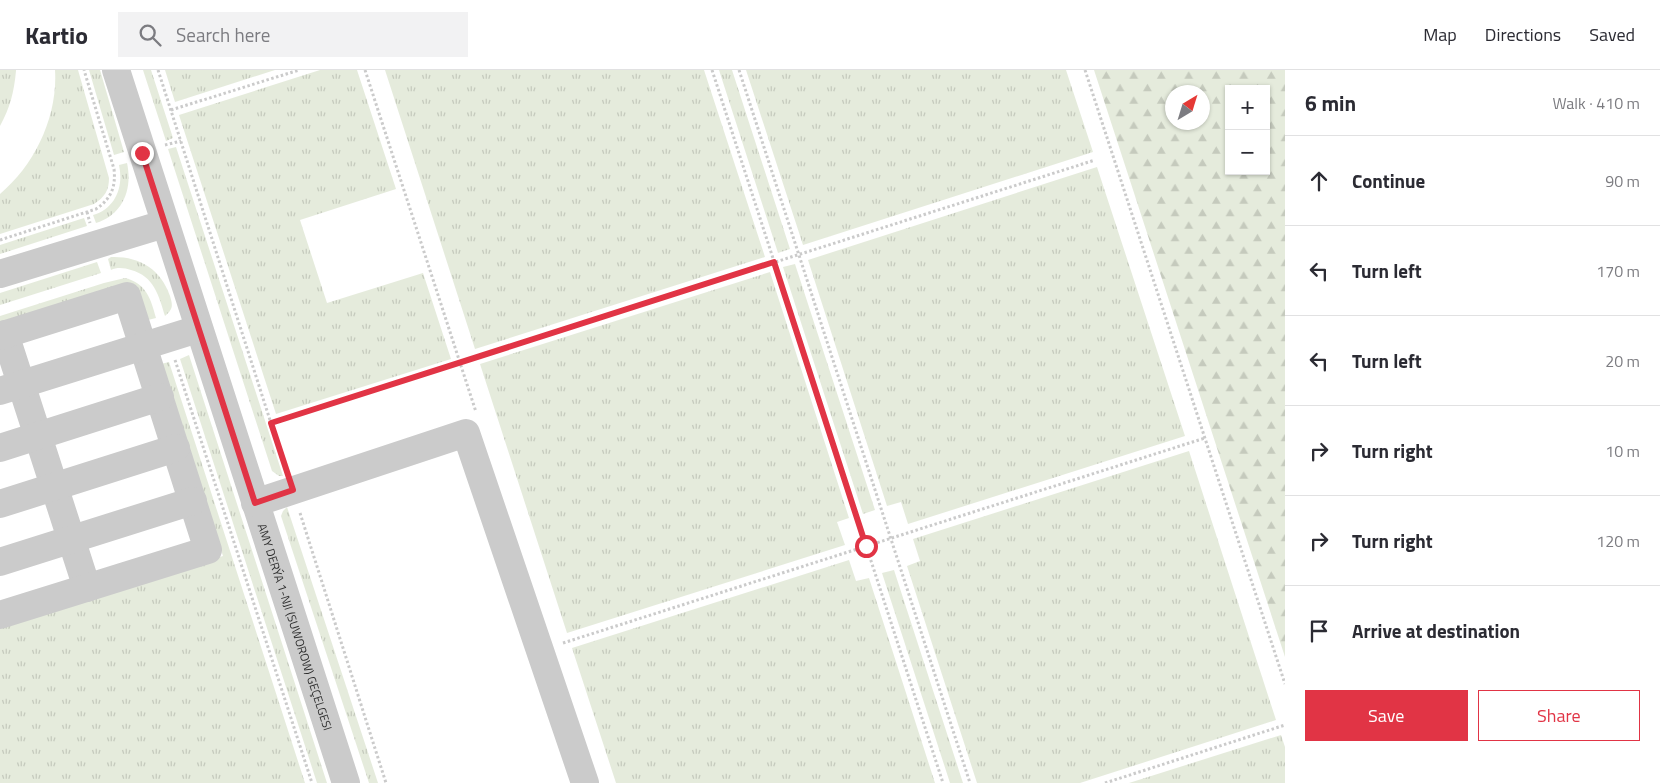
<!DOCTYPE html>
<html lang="en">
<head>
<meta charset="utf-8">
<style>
  :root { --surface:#fff; --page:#f2f2f3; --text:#2b2b33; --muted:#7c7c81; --line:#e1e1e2; --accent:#e13445 }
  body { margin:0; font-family:"Titillium Web",sans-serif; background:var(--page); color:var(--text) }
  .controls { position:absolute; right:15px; top:15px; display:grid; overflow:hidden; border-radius:0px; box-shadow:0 1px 4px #0004 }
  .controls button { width:45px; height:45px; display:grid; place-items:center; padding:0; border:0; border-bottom:1px solid var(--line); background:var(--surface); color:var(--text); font:25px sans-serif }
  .compass { position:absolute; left:1165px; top:15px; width:45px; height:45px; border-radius:50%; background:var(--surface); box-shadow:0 1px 4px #0004; rotate:38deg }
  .stop { position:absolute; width:15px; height:15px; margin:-11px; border:4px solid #e13445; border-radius:50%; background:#fff }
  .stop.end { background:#e13445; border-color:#fff; box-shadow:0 1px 5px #0008 }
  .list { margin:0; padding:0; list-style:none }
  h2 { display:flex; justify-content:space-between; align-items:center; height:65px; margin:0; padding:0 20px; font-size:21px }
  h2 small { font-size:16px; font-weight:400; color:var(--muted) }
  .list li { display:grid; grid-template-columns:32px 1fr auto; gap:15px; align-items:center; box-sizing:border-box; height:90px; padding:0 20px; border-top:1px solid var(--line) }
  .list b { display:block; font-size:19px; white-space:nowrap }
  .list em { font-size:16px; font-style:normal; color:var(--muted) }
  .actions { display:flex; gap:10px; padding:15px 20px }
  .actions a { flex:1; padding:11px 0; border:1px solid var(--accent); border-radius:0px; text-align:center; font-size:18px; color:var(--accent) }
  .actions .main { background:var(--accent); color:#fff }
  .icon { flex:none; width:28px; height:28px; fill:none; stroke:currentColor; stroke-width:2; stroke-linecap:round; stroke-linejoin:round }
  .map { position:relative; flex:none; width:1285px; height:713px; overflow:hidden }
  header { display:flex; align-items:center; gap:30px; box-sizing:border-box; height:70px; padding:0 25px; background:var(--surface); border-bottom:1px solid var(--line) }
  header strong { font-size:24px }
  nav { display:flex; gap:28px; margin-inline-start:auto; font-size:18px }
  .search { width:350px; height:45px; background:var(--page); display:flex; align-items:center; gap:12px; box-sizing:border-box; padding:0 18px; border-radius:0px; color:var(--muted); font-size:19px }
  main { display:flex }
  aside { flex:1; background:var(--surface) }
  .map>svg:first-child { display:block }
  .grass { fill:url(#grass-tufts) }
  .forest { fill:url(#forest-firs); fill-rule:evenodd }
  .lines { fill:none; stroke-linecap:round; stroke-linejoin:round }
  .path { stroke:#cbcbcb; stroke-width:3; stroke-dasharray:2.5 2.5; stroke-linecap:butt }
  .minor { stroke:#cbcbcb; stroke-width:28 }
  .route { stroke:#e13445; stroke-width:6 }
  .labels { text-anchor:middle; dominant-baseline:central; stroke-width:5; stroke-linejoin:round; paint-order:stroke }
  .street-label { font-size:12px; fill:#2e2e2e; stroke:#fff }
</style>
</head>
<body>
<header>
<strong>Kartio</strong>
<div class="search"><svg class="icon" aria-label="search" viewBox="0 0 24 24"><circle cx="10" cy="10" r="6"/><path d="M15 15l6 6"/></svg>Search here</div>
<nav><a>Map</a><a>Directions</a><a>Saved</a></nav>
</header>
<main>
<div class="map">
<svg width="1285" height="713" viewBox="0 0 1285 713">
  <defs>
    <pattern id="grass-tufts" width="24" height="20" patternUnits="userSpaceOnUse" patternTransform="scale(1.25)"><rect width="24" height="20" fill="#e5ebdc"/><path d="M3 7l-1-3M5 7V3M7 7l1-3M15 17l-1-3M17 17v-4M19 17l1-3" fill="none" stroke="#c5cabd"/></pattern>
    <pattern id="forest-firs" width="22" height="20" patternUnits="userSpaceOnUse" patternTransform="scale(1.25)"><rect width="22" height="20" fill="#e5ebdc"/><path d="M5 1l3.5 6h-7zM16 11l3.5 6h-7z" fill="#c5cabd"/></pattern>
  </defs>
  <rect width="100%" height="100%" fill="#fff"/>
  <path class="grass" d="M0,0H16V1C14,22 10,38 0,56Z
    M55,0H78L109,108C109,120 105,127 94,134L0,164V124C35,95 58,46 55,0Z
    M89,0H100L124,82L114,85Z
    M143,0H151L173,68L166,71Z
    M165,0H275L175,32Z
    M320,0H357L396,119L300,150L327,233L423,203L451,289L276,344L179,45Z
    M385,0H704L765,187L475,279Z
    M719,0H732L790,179L778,183Z
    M746,0H1066L1093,82L803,175Z
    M176,77L283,406H279L272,401L168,79Z
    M127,93C133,120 122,145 96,153L93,145C115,139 124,117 119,95Z
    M1097,97L1185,366L908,454L901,432L887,436L808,190Z
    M84,148L87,156L0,184V175Z
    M111,187C139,186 161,199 170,226C173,236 173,239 165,246C159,226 154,206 131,200C125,198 117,197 111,200L108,189Z
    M97,192L101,203L0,235V223Z
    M795,194L875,440L863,444L783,197Z
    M770,202L849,448L837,452L845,475L567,563L480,294Z
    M125,208C146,213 151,229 156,248L148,250L142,233L0,255V246L104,213Z
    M189,285L327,713H317L180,289Z
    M169,292L305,713H0V557L223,486L161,294Z
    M1189,381L1276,650L1080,713H977L907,496L920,491L913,469Z
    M287,437L378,713H369L281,446L283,441Z
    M849,490L856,511L869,508L935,713H616L572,578Z
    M894,500L963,713H950L882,503Z
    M1281,665L1285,677V713H1129Z"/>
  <path class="forest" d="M1094,0H1285V587ZM1229,19H1266V101H1229ZM1172,22H1202V52H1172Z"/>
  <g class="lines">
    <path class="path" d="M158,0L285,397
      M365,0L476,342
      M712,0L943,713
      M739,0L970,713
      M1085,0L1285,614
      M171,40L299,0
      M165,75L181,71
      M87,142L90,153
      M0,170L96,139C111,129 116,117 114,99L84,0
      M175,290L312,713
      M271,353L1095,90
      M300,443L386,713
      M563,573L1205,368
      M1105,713L1285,655"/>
    <g class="minor">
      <path id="s1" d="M116,0L346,713"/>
      <path d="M0,204L164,154"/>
      <path d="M5,264L87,518"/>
      <path d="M0,266L127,226L208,480L0,545"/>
      <path d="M0,321L198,259"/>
      <path d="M0,378L160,327"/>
      <path d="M255,433L466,363L585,713"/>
      <path d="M0,434L176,378"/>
      <path d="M0,492L193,431"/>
    </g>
  </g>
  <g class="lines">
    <path class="route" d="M142,83L255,433L293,420L271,353L774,192L866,476"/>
  </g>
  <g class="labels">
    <g class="street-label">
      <text stroke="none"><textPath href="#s1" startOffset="585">AMY DERÝA 1-NJI (SUWOROW) GEÇELGESI</textPath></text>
    </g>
  </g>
</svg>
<div class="controls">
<button>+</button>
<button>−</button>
</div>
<svg class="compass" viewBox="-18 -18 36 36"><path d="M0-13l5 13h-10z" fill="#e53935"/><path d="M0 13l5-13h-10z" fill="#7c7c81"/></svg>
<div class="stop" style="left:866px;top:476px"></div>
<div class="stop end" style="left:142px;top:83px"></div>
</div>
<aside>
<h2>6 min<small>Walk · 410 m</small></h2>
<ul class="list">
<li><svg class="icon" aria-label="ahead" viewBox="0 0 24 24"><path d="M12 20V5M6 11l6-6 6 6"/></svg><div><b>Continue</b></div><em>90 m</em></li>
<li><svg class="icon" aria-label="left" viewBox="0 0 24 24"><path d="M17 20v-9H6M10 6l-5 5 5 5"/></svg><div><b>Turn left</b></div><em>170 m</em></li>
<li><svg class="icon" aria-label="left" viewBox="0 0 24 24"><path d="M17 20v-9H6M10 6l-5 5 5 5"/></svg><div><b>Turn left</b></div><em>20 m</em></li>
<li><svg class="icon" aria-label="right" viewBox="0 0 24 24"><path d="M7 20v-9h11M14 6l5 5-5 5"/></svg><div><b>Turn right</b></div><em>10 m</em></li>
<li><svg class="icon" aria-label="right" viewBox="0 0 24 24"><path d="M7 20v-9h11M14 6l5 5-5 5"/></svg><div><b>Turn right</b></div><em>120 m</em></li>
<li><svg class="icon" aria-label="arrive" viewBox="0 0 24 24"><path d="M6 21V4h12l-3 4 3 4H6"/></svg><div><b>Arrive at destination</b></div></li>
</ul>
<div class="actions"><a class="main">Save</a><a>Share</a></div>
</aside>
</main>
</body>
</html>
